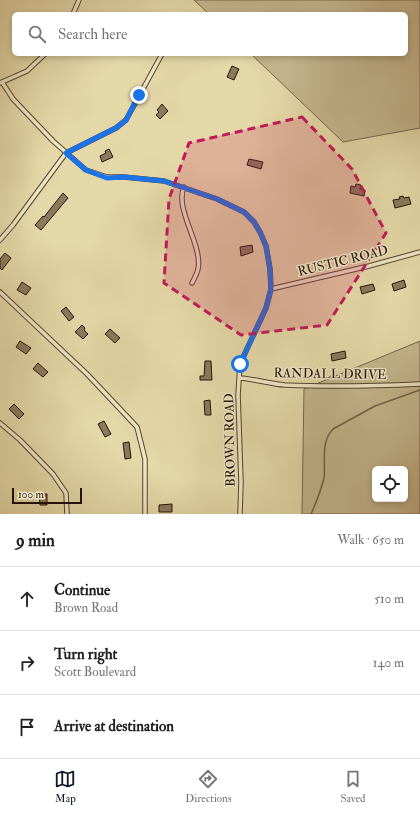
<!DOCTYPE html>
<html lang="en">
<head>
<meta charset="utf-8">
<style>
  :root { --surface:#fff; --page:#f6f6f6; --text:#202124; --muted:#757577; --line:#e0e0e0; --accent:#111827 }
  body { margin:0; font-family:"IM FELL Double Pica",serif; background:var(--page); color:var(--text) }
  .controls { position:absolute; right:12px; bottom:12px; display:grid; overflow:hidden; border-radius:6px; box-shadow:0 2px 6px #0003 }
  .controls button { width:36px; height:36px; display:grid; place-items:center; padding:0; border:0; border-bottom:1px solid var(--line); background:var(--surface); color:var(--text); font:20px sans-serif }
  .scale { position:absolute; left:12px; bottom:10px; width:70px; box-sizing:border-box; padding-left:4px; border:2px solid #27120a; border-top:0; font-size:11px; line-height:14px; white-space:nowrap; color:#27120a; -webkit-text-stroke:3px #eee6c6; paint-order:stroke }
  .stop { position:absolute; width:12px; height:12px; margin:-9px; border:3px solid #1a73e8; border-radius:50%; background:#fff }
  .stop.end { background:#1a73e8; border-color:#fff; box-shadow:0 1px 4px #0008 }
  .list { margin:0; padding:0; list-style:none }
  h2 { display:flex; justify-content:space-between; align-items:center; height:52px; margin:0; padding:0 16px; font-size:17px }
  h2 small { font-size:13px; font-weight:400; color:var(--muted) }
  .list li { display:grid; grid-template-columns:26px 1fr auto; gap:12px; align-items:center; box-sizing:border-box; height:64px; padding:0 16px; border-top:1px solid var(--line) }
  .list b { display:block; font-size:15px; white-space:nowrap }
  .list p { margin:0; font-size:13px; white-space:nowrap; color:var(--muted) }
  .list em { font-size:13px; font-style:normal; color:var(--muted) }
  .icon { flex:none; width:22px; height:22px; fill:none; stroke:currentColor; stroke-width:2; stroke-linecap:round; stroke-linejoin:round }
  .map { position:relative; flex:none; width:420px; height:514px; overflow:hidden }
  .search { position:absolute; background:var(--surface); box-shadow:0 2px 6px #0003; left:12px; right:12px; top:12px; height:44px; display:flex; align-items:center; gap:10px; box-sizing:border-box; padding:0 14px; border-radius:6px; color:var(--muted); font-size:15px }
  .sheet { height:244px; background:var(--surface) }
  nav { display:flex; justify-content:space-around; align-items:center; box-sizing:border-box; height:56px; border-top:1px solid var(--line); background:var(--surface); font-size:11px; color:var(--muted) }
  nav a { display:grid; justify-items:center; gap:2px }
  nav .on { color:var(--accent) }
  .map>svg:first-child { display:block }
  .green { fill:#c5b68d; stroke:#76644c; fill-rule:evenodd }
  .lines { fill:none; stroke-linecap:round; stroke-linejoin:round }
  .stream { stroke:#726148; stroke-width:1.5 }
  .building { fill:#8a795c; stroke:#27120a }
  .street-casing { stroke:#564432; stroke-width:5.5 }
  .street { stroke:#eee6c6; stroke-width:3.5 }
  .route { stroke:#1a73e8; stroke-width:5 }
  .marked { fill:#c2185b; fill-opacity:0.2; stroke:#c2185b; stroke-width:3; stroke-dasharray:8 5; stroke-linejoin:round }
  .labels { text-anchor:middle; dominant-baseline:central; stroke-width:3; stroke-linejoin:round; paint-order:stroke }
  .street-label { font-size:13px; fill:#27120a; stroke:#eee6c6 }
</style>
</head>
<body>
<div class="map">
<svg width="420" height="514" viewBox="0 0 420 514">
  <rect width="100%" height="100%" fill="#e5d8a8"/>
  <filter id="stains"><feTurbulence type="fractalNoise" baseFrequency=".005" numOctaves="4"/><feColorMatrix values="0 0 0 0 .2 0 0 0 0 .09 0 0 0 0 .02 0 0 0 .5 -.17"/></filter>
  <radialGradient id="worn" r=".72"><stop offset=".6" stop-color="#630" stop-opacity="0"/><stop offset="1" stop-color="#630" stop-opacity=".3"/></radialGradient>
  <path class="green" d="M194,0H420V128L343,142L251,54H406V14H209Z
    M420,341V514H302L304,389ZM375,469H405V499H375Z"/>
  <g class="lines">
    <path class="stream" d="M311,514C316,503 321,490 324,478C326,461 320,443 333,429L375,406L420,390"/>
  </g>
  <path class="building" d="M232,66L239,69L234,80L227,77Z
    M162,104L168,111L160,119L156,115L159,112L157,110Z
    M109,149L113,157L102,162L100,156L106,153L105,151Z
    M249,159L263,162L261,169L247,165Z
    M356,184L361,185L360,189L365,190L364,196L350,193L351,186L355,187Z
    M63,193L68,198L41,230L35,225L43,216L44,217Z
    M403,196L404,198L409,197L411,204L395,208L393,200L400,199L399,197Z
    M252,245L253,252L241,256L240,247Z
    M5,253L11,258L2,270L0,268V259Z
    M404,280L406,287L394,291L392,284Z
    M22,282L31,288L26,295L17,290Z
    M373,284L375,290L362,294L360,287Z
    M66,307L74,317L69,321L61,311Z
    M82,325L85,328L84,330L88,334L83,339L75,332Z
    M110,329L120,338L115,343L105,334Z
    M20,341L31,348L26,354L16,347Z
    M345,351L346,358L332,361L331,354Z
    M205,361H211L212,380H200V376H204Z
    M38,363L48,372L43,377L33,369Z
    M210,400L211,415H205L204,401Z
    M14,404L24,414L19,419L9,409Z
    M104,421L111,434L105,437L98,424Z
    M129,442L131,458L125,459L123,443Z
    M39,494H47V505H40Z
    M172,504V512H159V505Z"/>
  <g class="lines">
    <g class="street-casing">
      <path id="street" d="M73,14L79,0
        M2,82L13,99L53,141L86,170L107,177H124L164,181L217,199L244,212L254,222L260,232L266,246L270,269L271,289L266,308L240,364L238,395L241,482L240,514
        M0,83L27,71L45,54
        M184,187C174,209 203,245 198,269C197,274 194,279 192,283
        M0,240L13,225L66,153L116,128L126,120L162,54
        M271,289L369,266L420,252
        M0,292L87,374L137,427L145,459V514
        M240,378C255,379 270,384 285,385C330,387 375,386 420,384
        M0,423L20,440L53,474L66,493L67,514"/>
    </g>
    <use href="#street" class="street"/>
  </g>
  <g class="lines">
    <path class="route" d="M139,95L126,120L116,128L66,153L86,170L99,175L107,178L124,177L164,181L217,199L244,212L254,222L260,232L266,246L270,269L271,289L266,308L240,364"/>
  </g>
  <path class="marked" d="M302,117L352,169L386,233L327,325L241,335L164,283L169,199L189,143Z"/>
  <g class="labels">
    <g class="street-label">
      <text transform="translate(343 261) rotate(-14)">RUSTIC ROAD</text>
      <text transform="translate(330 374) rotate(1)">RANDALL DRIVE</text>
      <text transform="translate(230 440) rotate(-91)">BROWN ROAD</text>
    </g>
  </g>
  <rect width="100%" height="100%" filter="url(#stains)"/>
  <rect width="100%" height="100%" fill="url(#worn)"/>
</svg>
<div class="controls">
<button><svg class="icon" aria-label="locate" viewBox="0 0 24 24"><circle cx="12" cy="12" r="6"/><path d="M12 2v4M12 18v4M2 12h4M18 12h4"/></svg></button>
</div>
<div class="scale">100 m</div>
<div class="stop" style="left:240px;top:364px"></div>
<div class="stop end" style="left:139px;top:95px"></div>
<div class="search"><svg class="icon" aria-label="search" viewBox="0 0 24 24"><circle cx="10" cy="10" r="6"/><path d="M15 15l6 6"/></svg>Search here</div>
</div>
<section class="sheet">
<h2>9 min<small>Walk · 650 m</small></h2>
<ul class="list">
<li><svg class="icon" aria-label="ahead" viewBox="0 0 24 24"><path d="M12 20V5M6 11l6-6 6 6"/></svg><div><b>Continue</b><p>Brown Road</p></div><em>510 m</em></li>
<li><svg class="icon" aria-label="right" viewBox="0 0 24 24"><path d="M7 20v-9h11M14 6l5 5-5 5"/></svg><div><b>Turn right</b><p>Scott Boulevard</p></div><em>140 m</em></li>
<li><svg class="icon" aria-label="arrive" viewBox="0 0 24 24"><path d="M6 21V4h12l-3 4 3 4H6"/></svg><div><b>Arrive at destination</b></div></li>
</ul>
</section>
<nav>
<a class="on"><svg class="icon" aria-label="map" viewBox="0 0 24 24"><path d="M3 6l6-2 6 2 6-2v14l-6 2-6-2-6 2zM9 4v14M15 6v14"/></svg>Map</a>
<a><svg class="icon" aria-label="directions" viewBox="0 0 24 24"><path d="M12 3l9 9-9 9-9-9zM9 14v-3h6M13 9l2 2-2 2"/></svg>Directions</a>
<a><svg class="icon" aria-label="saved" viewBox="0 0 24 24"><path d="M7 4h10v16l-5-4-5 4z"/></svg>Saved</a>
</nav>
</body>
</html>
